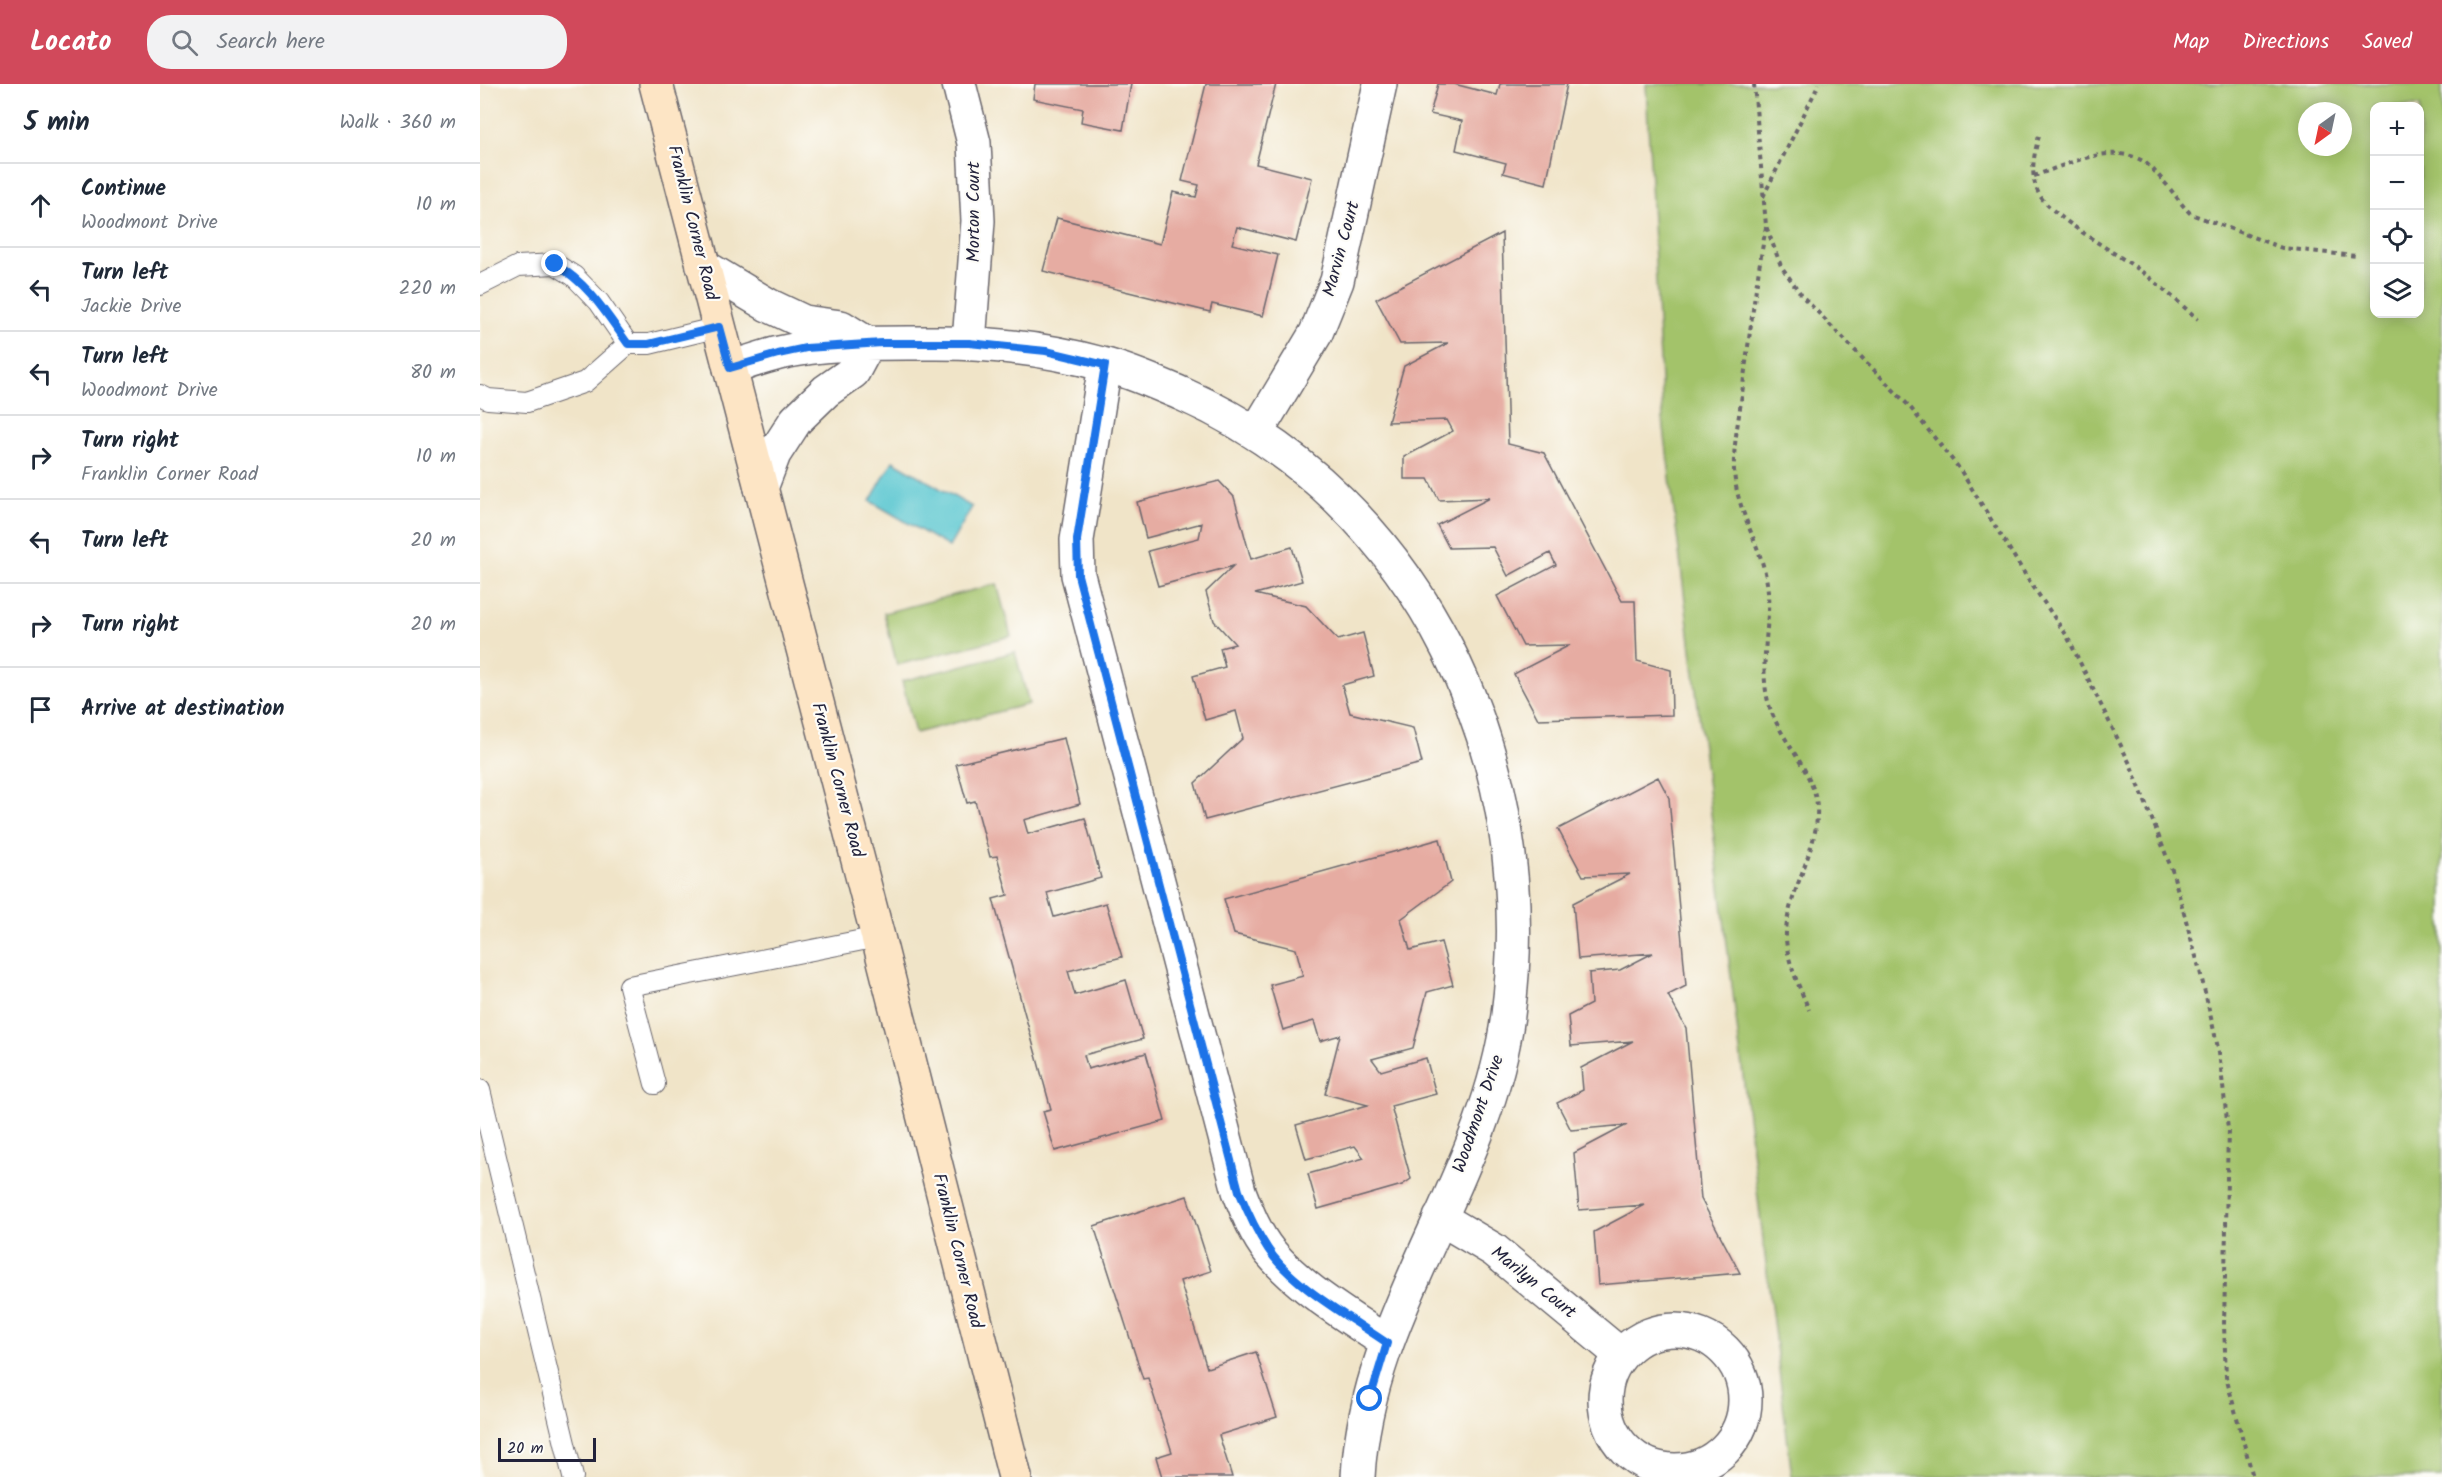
<!DOCTYPE html>
<html lang="en">
<head>
<meta charset="utf-8">
<style>
  :root { --surface:#fff; --page:#f2f2f3; --text:#1f2937; --muted:#747a83; --line:#e0e1e3; --accent:#d1495b }
  body { margin:0; font-family:Kalam,sans-serif; background:var(--page); color:var(--text) }
  .controls { position:absolute; right:18px; top:18px; display:grid; overflow:hidden; border-radius:12px; box-shadow:0 3px 15px #0003 }
  .controls button { width:54px; height:54px; display:grid; place-items:center; padding:0; border:0; border-bottom:2px solid var(--line); background:var(--surface); color:var(--text); font:30px sans-serif }
  .compass { position:absolute; left:1818px; top:18px; width:54px; height:54px; border-radius:50%; background:var(--surface); box-shadow:0 3px 15px #0003; rotate:213deg }
  .scale { position:absolute; left:18px; bottom:15px; width:98px; box-sizing:border-box; padding-left:6px; border:3px solid #22223b; border-top:0; font-size:16px; line-height:21px; white-space:nowrap; color:#22223b; -webkit-text-stroke:4px #fdfcf7; paint-order:stroke }
  .stop { position:absolute; width:18px; height:18px; margin:-14px; border:4px solid #1a73e8; border-radius:50%; background:#fff }
  .stop.end { background:#1a73e8; border-color:#fff; box-shadow:0 2px 6px #0008 }
  .list { margin:0; padding:0; list-style:none }
  h2 { display:flex; justify-content:space-between; align-items:center; height:78px; margin:0; padding:0 24px; font-size:26px }
  h2 small { font-size:20px; font-weight:400; color:var(--muted) }
  .list li { display:grid; grid-template-columns:39px 1fr auto; gap:18px; align-items:center; box-sizing:border-box; height:84px; padding:0 24px; border-top:2px solid var(--line) }
  .list b { display:block; font-size:22px; white-space:nowrap }
  .list p { margin:0; font-size:20px; white-space:nowrap; color:var(--muted) }
  .list em { font-size:20px; font-style:normal; color:var(--muted) }
  .icon { flex:none; width:33px; height:33px; fill:none; stroke:currentColor; stroke-width:2; stroke-linecap:round; stroke-linejoin:round }
  .map { position:relative; flex:none; width:1962px; height:1393px; overflow:hidden }
  header { display:flex; align-items:center; gap:36px; box-sizing:border-box; height:84px; padding:0 30px; background:var(--accent); color:#fff }
  header strong { font-size:28px }
  nav { display:flex; gap:33px; margin-inline-start:auto; font-size:21px }
  .search { width:420px; height:54px; background:var(--page); display:flex; align-items:center; gap:15px; box-sizing:border-box; padding:0 21px; border-radius:24px; color:var(--muted); font-size:22px }
  main { display:flex }
  aside { flex:1; background:var(--surface) }
  .map>svg:first-child { display:block }
  .green { fill:#a3c36b; stroke:#627253; stroke-width:1.5; fill-rule:evenodd }
  .water { fill:#59c6d0; stroke:#3e7486; stroke-width:1.5 }
  .building { fill:#e6aca2 }
  .lines { fill:none; stroke-linecap:round; stroke-linejoin:round }
  .service-casing { stroke:#6a666c; stroke-width:22 }
  .minor-casing { stroke:#6a666c; stroke-width:36 }
  .secondary-casing { stroke:#6a666c; stroke-width:36 }
  .path { stroke:#6a666c; stroke-width:4; stroke-dasharray:4.5 4.5; stroke-linecap:butt }
  .service { stroke:#fff; stroke-width:20 }
  .minor { stroke:#fff; stroke-width:33 }
  .secondary { stroke:#fde5c5; stroke-width:33 }
  .route { stroke:#1a73e8; stroke-width:8 }
  .labels { text-anchor:middle; dominant-baseline:central; stroke-width:4.5; stroke-linejoin:round; paint-order:stroke }
  .street-label { font-size:18px; fill:#22223b; stroke:#fdfcf7 }
</style>
</head>
<body>
<header>
<strong>Locato</strong>
<div class="search"><svg class="icon" aria-label="search" viewBox="0 0 24 24"><circle cx="10" cy="10" r="6"/><path d="M15 15l6 6"/></svg>Search here</div>
<nav><a>Map</a><a>Directions</a><a>Saved</a></nav>
</header>
<main>
<aside>
<h2>5 min<small>Walk · 360 m</small></h2>
<ul class="list">
<li><svg class="icon" aria-label="ahead" viewBox="0 0 24 24"><path d="M12 20V5M6 11l6-6 6 6"/></svg><div><b>Continue</b><p>Woodmont Drive</p></div><em>10 m</em></li>
<li><svg class="icon" aria-label="left" viewBox="0 0 24 24"><path d="M17 20v-9H6M10 6l-5 5 5 5"/></svg><div><b>Turn left</b><p>Jackie Drive</p></div><em>220 m</em></li>
<li><svg class="icon" aria-label="left" viewBox="0 0 24 24"><path d="M17 20v-9H6M10 6l-5 5 5 5"/></svg><div><b>Turn left</b><p>Woodmont Drive</p></div><em>80 m</em></li>
<li><svg class="icon" aria-label="right" viewBox="0 0 24 24"><path d="M7 20v-9h11M14 6l5 5-5 5"/></svg><div><b>Turn right</b><p>Franklin Corner Road</p></div><em>10 m</em></li>
<li><svg class="icon" aria-label="left" viewBox="0 0 24 24"><path d="M17 20v-9H6M10 6l-5 5 5 5"/></svg><div><b>Turn left</b></div><em>20 m</em></li>
<li><svg class="icon" aria-label="right" viewBox="0 0 24 24"><path d="M7 20v-9h11M14 6l5 5-5 5"/></svg><div><b>Turn right</b></div><em>20 m</em></li>
<li><svg class="icon" aria-label="arrive" viewBox="0 0 24 24"><path d="M6 21V4h12l-3 4 3 4H6"/></svg><div><b>Arrive at destination</b></div></li>
</ul>
</aside>
<div class="map">
<svg width="1962" height="1393" viewBox="0 0 1962 1393">
  <rect width="100%" height="100%" fill="#fdfcf7"/>
  <filter id="ink" filterUnits="userSpaceOnUse"><feTurbulence type="fractalNoise" baseFrequency=".0167" numOctaves="2"/><feDisplacementMap in="SourceGraphic" scale="12" xChannelSelector="R" yChannelSelector="G"/><feConvolveMatrix kernelMatrix="1 2 1 2 8 2 1 2 1" color-interpolation-filters="sRGB"/></filter>
  <filter id="wash" filterUnits="userSpaceOnUse"><feTurbulence type="fractalNoise" baseFrequency=".008" numOctaves="4" result="noise"/><feDisplacementMap in="SourceGraphic" scale="24" xChannelSelector="R" yChannelSelector="G"/><feGaussianBlur stdDeviation="1.35" result="paint"/><feColorMatrix in="noise" values="0 0 0 0 0 0 0 0 0 0 0 0 0 0 0 0 0 1.4 0 .05"/><feComposite in="paint" operator="in"/></filter>
  <g filter="url(#wash)">
    <rect width="100%" height="100%" fill="#f0e4c8"/>
    <path class="green" d="M1166,0H1962V1393H1312L1183,336ZM1940,22V230H1894V22ZM1827,27H1863V63H1827Z
      M517,500L531,552L417,581L404,529Z
      M535,568L549,620L435,649L422,597Z"/>
    <path class="water" d="M413,377L492,423L469,463L390,417Z"/>
    <g id="blocks">
      <path class="building" d="M555,0H651L643,46L601,38L603,25L553,15Z
        M726,0H796L776,80L832,94L816,158L757,143L752,160L798,171L783,232L732,220L730,228L563,187L577,134L680,160L693,108L716,113L719,101L702,97Z
        M958,0H974L1017,11L1020,0H1087L1066,100L1023,89L1026,79L976,66L982,37L950,30Z
        M1022,149L1028,360L1064,369L1142,517H1155L1157,577L1191,586L1192,631L1058,635L1034,590L1090,561L1043,562L1017,512L1076,481L1070,469L1028,492L1013,463L969,464L957,441L1010,414L959,416L948,395H924V373L973,347L967,336L908,338L924,282L968,259L920,260L896,215Z
        M739,397L754,413L771,475L812,463L822,497L775,510L826,522L858,556L883,549L894,592L862,601L870,629L933,644L942,679L725,736L715,699L763,654L756,627L725,636L713,592L745,583L740,564L755,560L734,537L726,508L753,482L678,502L668,467L719,454L722,439L666,454L657,418Z
        M584,654L600,720L544,736L548,750L605,734L621,794L567,809L574,833L626,819L642,873L588,887L595,911L646,896L663,955L604,971L608,985L666,969L685,1037L575,1067L563,1027L571,1025L513,815L528,811L517,772L510,773L495,717L487,719L476,680Z
        M1178,693L1189,714L1206,902L1188,911L1206,944L1221,1115L1260,1189L1118,1201L1114,1148L1165,1121L1099,1126L1094,1069L1147,1041L1091,1046L1077,1019L1103,1006L1101,984L1153,957L1091,962L1088,932L1111,920L1109,889L1140,886L1173,869L1098,875L1093,819L1150,790L1103,792L1078,745Z
        M960,755L971,798L921,835L930,866L961,858L973,901L947,908L933,964L892,975L901,987L946,974L956,1010L911,1022L931,1095L922,1101L838,1125L828,1090L884,1074L875,1062L826,1075L816,1041L888,1021L845,1010L860,951L840,957L834,937L803,946L790,901L823,892L816,865L754,850L744,815Z
        M707,1112L731,1187L700,1197L727,1284L776,1268L797,1333L739,1351L752,1393H682L676,1373L692,1368L668,1294L663,1295L614,1142Z"/>
    </g>
  </g>
  <g filter="url(#ink)">
    <use href="#blocks" fill-opacity="0" stroke="#6a666c" stroke-width="1.5"/>
    <g class="lines">
      <g class="service-casing">
        <path id="service" d="M0,201L38,182L75,180L94,192L119,218L148,260
          M0,311L8,315L47,318L105,298L148,260H169L239,243
          M175,1000L149,902L398,853
          M0,1006L93,1393"/>
      </g>
      <g class="minor-casing">
        <path id="minor" d="M479,0L494,59L498,137L489,259
          M223,182L288,221L324,238L361,243L388,260L373,288L346,307L316,336L294,370L281,404
          M625,281L597,456L598,491L759,1107C767,1128 776,1151 790,1168C822,1206 867,1231 907,1259
          M250,284C266,279 283,273 299,269C346,258 397,259 444,259C504,258 564,264 622,280C650,287 676,299 702,310C943,416 1061,678 1028,931C1007,1094 886,1228 878,1393
          M776,349L836,249L857,197L900,0
          M960,1134L1014,1166L1141,1271
          M1125 1316a70 70 0 1 1 140 0a70 70 0 1 1-140 0Z"/>
      </g>
      <g class="secondary-casing">
        <path id="secondary" d="M176,0L398,853L535,1393"/>
      </g>
      <path class="path" d="M1274,0L1286,142L1301,182L1323,213L1429,322L1479,384L1548,495L1587,552L1651,682L1692,786L1720,887L1739,968L1748,1045L1744,1241L1746,1293L1773,1393
        M1559,52C1554,70 1549,92 1559,110C1570,132 1639,171 1661,187C1681,202 1699,219 1718,235
        M1554,92C1586,81 1628,59 1661,76C1669,80 1678,91 1684,98C1694,108 1700,120 1711,130L1802,164L1876,172
        M1283,113L1339,0
        M1286,143C1276,198 1269,254 1262,310C1259,334 1253,362 1254,386C1256,430 1286,467 1288,509C1290,543 1280,578 1287,613C1295,651 1328,678 1336,715C1344,758 1308,805 1306,848C1305,875 1319,901 1329,926"/>
      <use href="#service" class="service"/>
      <use href="#minor" class="minor"/>
      <use href="#secondary" class="secondary"/>
    </g>
  </g>
  <g class="lines" filter="url(#ink)">
    <path class="route" d="M75,180C109,200 125,228 148,260H169L239,243L250,284L298,270L326,264L402,259H489L566,267L625,281L597,456L598,491L759,1107C767,1127 776,1147 788,1165C811,1201 871,1234 907,1259L890,1315"/>
  </g>
  <g class="labels">
    <g class="street-label">
      <text transform="translate(494 128) rotate(-90)">Morton Court</text>
      <text transform="translate(212 139) rotate(76)">Franklin Corner Road</text>
      <text transform="translate(862 165) rotate(-75)">Marvin Court</text>
      <text transform="translate(357 696) rotate(75)">Franklin Corner Road</text>
      <text transform="translate(999 1030) rotate(-71)">Woodmont Drive</text>
      <text transform="translate(477 1167) rotate(76)">Franklin Corner Road</text>
      <text transform="translate(1053 1199) rotate(39)">Marilyn Court</text>
    </g>
  </g>
</svg>
<div class="controls">
<button>+</button>
<button>−</button>
<button><svg class="icon" aria-label="locate" viewBox="0 0 24 24"><circle cx="12" cy="12" r="6"/><path d="M12 2v4M12 18v4M2 12h4M18 12h4"/></svg></button>
<button><svg class="icon" aria-label="layers" viewBox="0 0 24 24"><path d="M12 4l9 5-9 5-9-5zM3 14l9 5 9-5"/></svg></button>
</div>
<svg class="compass" viewBox="-18 -18 36 36"><path d="M0-13l5 13h-10z" fill="#e53935"/><path d="M0 13l5-13h-10z" fill="#747a83"/></svg>
<div class="scale">20 m</div>
<div class="stop" style="left:890px;top:1315px"></div>
<div class="stop end" style="left:75px;top:180px"></div>
</div>
</main>
</body>
</html>
